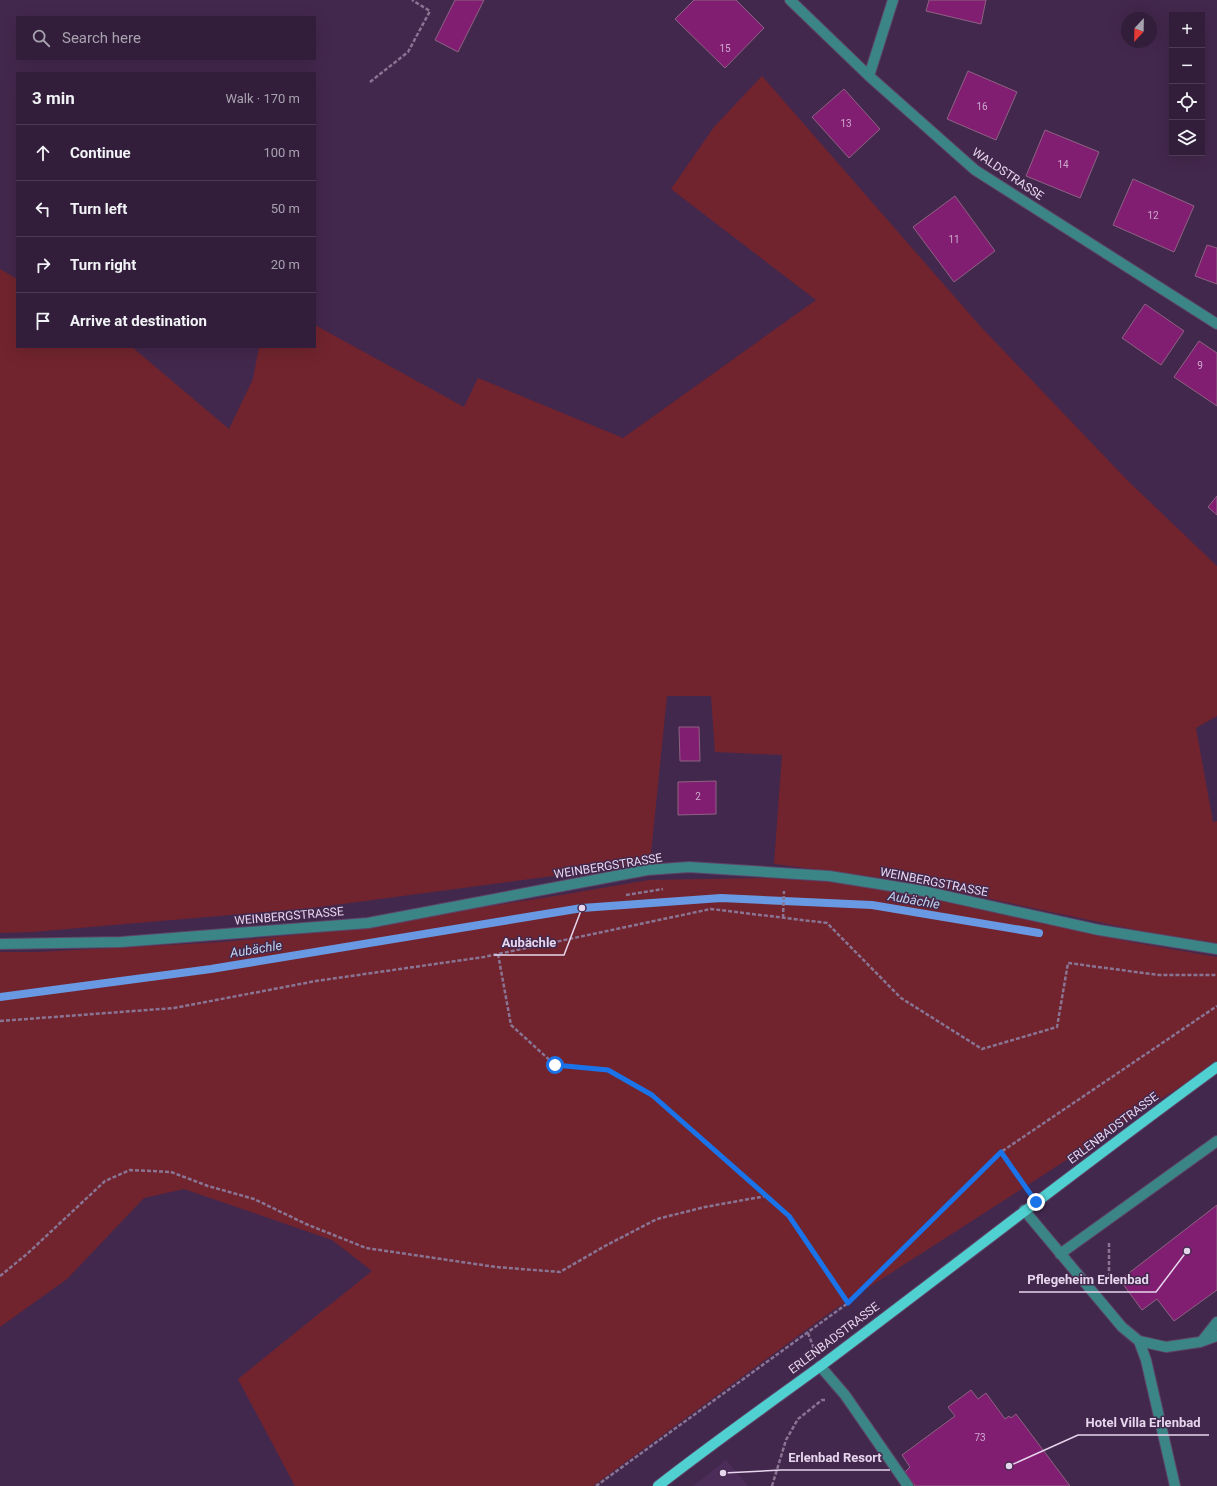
<!DOCTYPE html>
<html lang="en">
<head>
<meta charset="utf-8">
<style>
  :root { --surface:#321e3a; --page:#3a2742; --text:#f1f3f6; --muted:#a8a2af; --line:#4d3c54 }
  body { margin:0; font-family:Roboto,sans-serif; background:var(--page); color:var(--text) }
  .controls { position:absolute; right:12px; top:12px; display:grid; overflow:hidden; border-radius:0px; box-shadow:0 4px 16px #0002 }
  .controls button { width:36px; height:36px; display:grid; place-items:center; padding:0; border:0; border-bottom:1px solid var(--line); background:var(--surface); color:var(--text); font:20px sans-serif }
  .compass { position:absolute; left:1121px; top:12px; width:36px; height:36px; border-radius:50%; background:var(--surface); box-shadow:0 4px 16px #0002; rotate:202deg }
  .stop { position:absolute; width:12px; height:12px; margin:-9px; border:3px solid #1a73e8; border-radius:50%; background:#fff }
  .stop.end { background:#1a73e8; border-color:#fff; box-shadow:0 1px 4px #0008 }
  .list { margin:0; padding:0; list-style:none }
  h2 { display:flex; justify-content:space-between; align-items:center; height:52px; margin:0; padding:0 16px; font-size:17px }
  h2 small { font-size:13px; font-weight:400; color:var(--muted) }
  .list li { display:grid; grid-template-columns:26px 1fr auto; gap:12px; align-items:center; box-sizing:border-box; height:56px; padding:0 16px; border-top:1px solid var(--line) }
  .list b { display:block; font-size:15px; white-space:nowrap }
  .list em { font-size:13px; font-style:normal; color:var(--muted) }
  .icon { flex:none; width:22px; height:22px; fill:none; stroke:currentColor; stroke-width:2; stroke-linecap:round; stroke-linejoin:round }
  .map { position:relative; flex:none; width:1217px; height:1486px; overflow:hidden }
  .search { position:absolute; background:var(--surface); box-shadow:0 4px 16px #0002; left:16px; top:16px; width:300px; height:44px; display:flex; align-items:center; gap:10px; box-sizing:border-box; padding:0 14px; border-radius:0px; color:var(--muted); font-size:15px }
  .panel { position:absolute; background:var(--surface); box-shadow:0 4px 16px #0002; left:16px; top:72px; width:300px; height:276px; border-radius:0px }
  .map>svg:first-child { display:block }
  .built { fill:#4c2c58 }
  .green { fill:#71242e }
  .lines { fill:none; stroke-linecap:round; stroke-linejoin:round }
  .stream { stroke:#6999e2; stroke-width:8 }
  .building { fill:#821e71; stroke:#8d6282 }
  .minor-casing { stroke:#5d4467; stroke-width:12 }
  .major-casing { stroke:#5d4467; stroke-width:12 }
  .path { stroke:#8a7493; stroke-width:2.5; stroke-dasharray:4 2; stroke-linecap:butt }
  .minor { stroke:#3b8586; stroke-width:10 }
  .major { stroke:#50d0d1; stroke-width:10 }
  .route { stroke:#1a73e8; stroke-width:5 }
  .labels { text-anchor:middle; dominant-baseline:central; stroke-width:3; stroke-linejoin:round; paint-order:stroke }
  .number-label { font-size:10px; fill:#cda8ce }
  .street-label { font-size:12px; fill:#e6d6ed; stroke:#43284d }
  .water-label { font-size:13px; font-style:italic; fill:#c0d2ea; stroke:#43284d }
  .leader { fill:none; stroke:#e6d6ed; stroke-width:1.5 }
  .callout-dot { fill:#e6d6ed; stroke:#43284d; stroke-width:1.5 }
  .callout-label { font-size:13px; text-anchor:middle; font-weight:bold; fill:#e6d6ed; stroke:#43284d; stroke-width:3; stroke-linejoin:round; paint-order:stroke }
</style>
</head>
<body>
<div class="map">
<svg width="1217" height="1486" viewBox="0 0 1217 1486">
  <rect width="100%" height="100%" fill="#43284d"/>
  <path class="built" d="M726,1460L748,1486H693Z"/>
  <path class="green" d="M762,76L980,326L1128,481L1217,566V716L1196,728L1213,822L1217,821V943L1146,932L906,881L774,864L782,755L715,752L711,696H667L650,863L312,908L33,932L0,933V269L17,279V347H132L229,429L253,379L259,347H315V325L464,407L478,378L623,438L816,300L671,189L714,127Z
    M771,878L915,888L973,908L1131,942L1217,957V1063L832,1311L593,1486H295L238,1379L372,1271L332,1240L184,1189L144,1198L67,1279L0,1327V952H37L223,942L323,932L555,896L649,880Z"/>
  <g class="lines">
    <path class="stream" d="M0,997L211,969L582,908L721,898L872,905L1039,933"/>
  </g>
  <path class="building" d="M455,0H484L458,52L435,40Z
    M694,0H736L764,28L725,68L675,19Z
    M929,0H986L981,24L926,11Z
    M968,71L1017,92L996,140L947,119Z
    M844,89L880,129L849,158L812,117Z
    M1045,130L1099,152L1080,198L1026,176Z
    M1133,179L1194,206L1174,252L1113,225Z
    M955,196L995,251L954,282L913,227Z
    M1207,245L1217,248V284L1195,276Z
    M1145,304L1184,331L1161,365L1122,338Z
    M1199,341L1217,353V406L1174,377Z
    M1217,496V515L1208,507Z
    M679,727H699L700,761H680Z
    M716,781V814L678,815V782Z
    M1217,1205V1290L1174,1321L1157,1299L1142,1310L1120,1280Z
    M971,1390L978,1399L986,1393L1005,1419L1009,1416L1011,1418L1016,1414L1070,1486H915L905,1472L910,1467L902,1455L955,1416L948,1407Z"/>
  <g class="lines">
    <g class="minor-casing">
      <path id="minor" d="M790,0L869,76L975,170L1217,324
        M869,76L893,0
        M0,944L121,942L368,923L647,870L689,867L829,876L923,891L1099,930L1217,949
        M1024,1210L1122,1327L1139,1341L1146,1360L1175,1486
        M1060,1254L1217,1141
        M1139,1341L1166,1347L1200,1342L1217,1336
        M1202,1341L1217,1322
        M820,1366L845,1395L908,1486"/>
    </g>
    <g class="major-casing">
      <path id="major" d="M658,1486C712,1444 767,1405 822,1365C954,1266 1084,1164 1217,1067"/>
    </g>
    <path class="path" d="M370,82L408,52L430,11L412,0
      M626,895L663,889
      M783,918L784,891
      M498,954L511,1025L555,1065L608,1069L652,1095L789,1216L848,1303
      M0,1021L174,1008L316,981L484,957L711,909L827,923L901,998L982,1049L1057,1027L1068,963L1159,975H1217
      M1001,1152L1026,1188
      M1109,1243V1272L1112,1284
      M0,1276L27,1254L105,1181L130,1170L171,1172L208,1186L254,1199L306,1224L366,1248L496,1267L560,1272L605,1246L657,1219L705,1207L766,1196
      M808,1333L814,1349
      M596,1486L848,1303L1001,1152L1217,1006
      M772,1486L786,1440L798,1419L822,1400H825"/>
    <use href="#minor" class="minor"/>
    <use href="#major" class="major"/>
  </g>
  <g class="lines">
    <path class="route" d="M555,1065L608,1070L652,1095L789,1216L848,1303L1001,1152L1036,1202"/>
  </g>
  <g class="labels">
    <g class="number-label">
      <text x="725" y="48">15</text>
      <text x="982" y="106">16</text>
      <text x="846" y="123">13</text>
      <text x="1063" y="164">14</text>
      <text x="1153" y="215">12</text>
      <text x="954" y="239">11</text>
      <text x="1200" y="365">9</text>
      <text x="698" y="796">2</text>
      <text x="980" y="1437">73</text>
    </g>
    <g class="street-label">
      <text transform="translate(1008 174) rotate(34)">WALDSTRASSE</text>
      <text transform="translate(608 866) rotate(-9)">WEINBERGSTRASSE</text>
      <text transform="translate(934 882) rotate(11)">WEINBERGSTRASSE</text>
      <text transform="translate(289 916) rotate(-5)">WEINBERGSTRASSE</text>
      <text transform="translate(1113 1128) rotate(-37)">ERLENBADSTRASSE</text>
      <text transform="translate(834 1338) rotate(-37)">ERLENBADSTRASSE</text>
    </g>
    <g class="water-label">
      <text transform="translate(914 900) rotate(10)">Aubächle</text>
      <text transform="translate(256 949) rotate(-9)">Aubächle</text>
    </g>
  </g>
  <path class="leader" d="M582 908L564 955H494M1187 1251L1156 1292H1019M1009 1466L1078 1435H1209M723 1473L781 1470H890"/>
  <g class="callout-dot">
    <circle cx="582" cy="908" r="4"/>
    <circle cx="1187" cy="1251" r="4"/>
    <circle cx="1009" cy="1466" r="4"/>
    <circle cx="723" cy="1473" r="4"/>
  </g>
  <g class="callout-label">
    <text x="529" y="947">Aubächle</text>
    <text x="1088" y="1284">Pflegeheim Erlenbad</text>
    <text x="1143" y="1427">Hotel Villa Erlenbad</text>
    <text x="835" y="1462">Erlenbad Resort</text>
  </g>
</svg>
<div class="controls">
<button>+</button>
<button>−</button>
<button><svg class="icon" aria-label="locate" viewBox="0 0 24 24"><circle cx="12" cy="12" r="6"/><path d="M12 2v4M12 18v4M2 12h4M18 12h4"/></svg></button>
<button><svg class="icon" aria-label="layers" viewBox="0 0 24 24"><path d="M12 4l9 5-9 5-9-5zM3 14l9 5 9-5"/></svg></button>
</div>
<svg class="compass" viewBox="-18 -18 36 36"><path d="M0-13l5 13h-10z" fill="#e53935"/><path d="M0 13l5-13h-10z" fill="#a8a2af"/></svg>
<div class="stop" style="left:555px;top:1065px"></div>
<div class="stop end" style="left:1036px;top:1202px"></div>
<div class="search"><svg class="icon" aria-label="search" viewBox="0 0 24 24"><circle cx="10" cy="10" r="6"/><path d="M15 15l6 6"/></svg>Search here</div>
<section class="panel">
<h2>3 min<small>Walk · 170 m</small></h2>
<ul class="list">
<li><svg class="icon" aria-label="ahead" viewBox="0 0 24 24"><path d="M12 20V5M6 11l6-6 6 6"/></svg><div><b>Continue</b></div><em>100 m</em></li>
<li><svg class="icon" aria-label="left" viewBox="0 0 24 24"><path d="M17 20v-9H6M10 6l-5 5 5 5"/></svg><div><b>Turn left</b></div><em>50 m</em></li>
<li><svg class="icon" aria-label="right" viewBox="0 0 24 24"><path d="M7 20v-9h11M14 6l5 5-5 5"/></svg><div><b>Turn right</b></div><em>20 m</em></li>
<li><svg class="icon" aria-label="arrive" viewBox="0 0 24 24"><path d="M6 21V4h12l-3 4 3 4H6"/></svg><div><b>Arrive at destination</b></div></li>
</ul>
</section>
</div>
</body>
</html>
